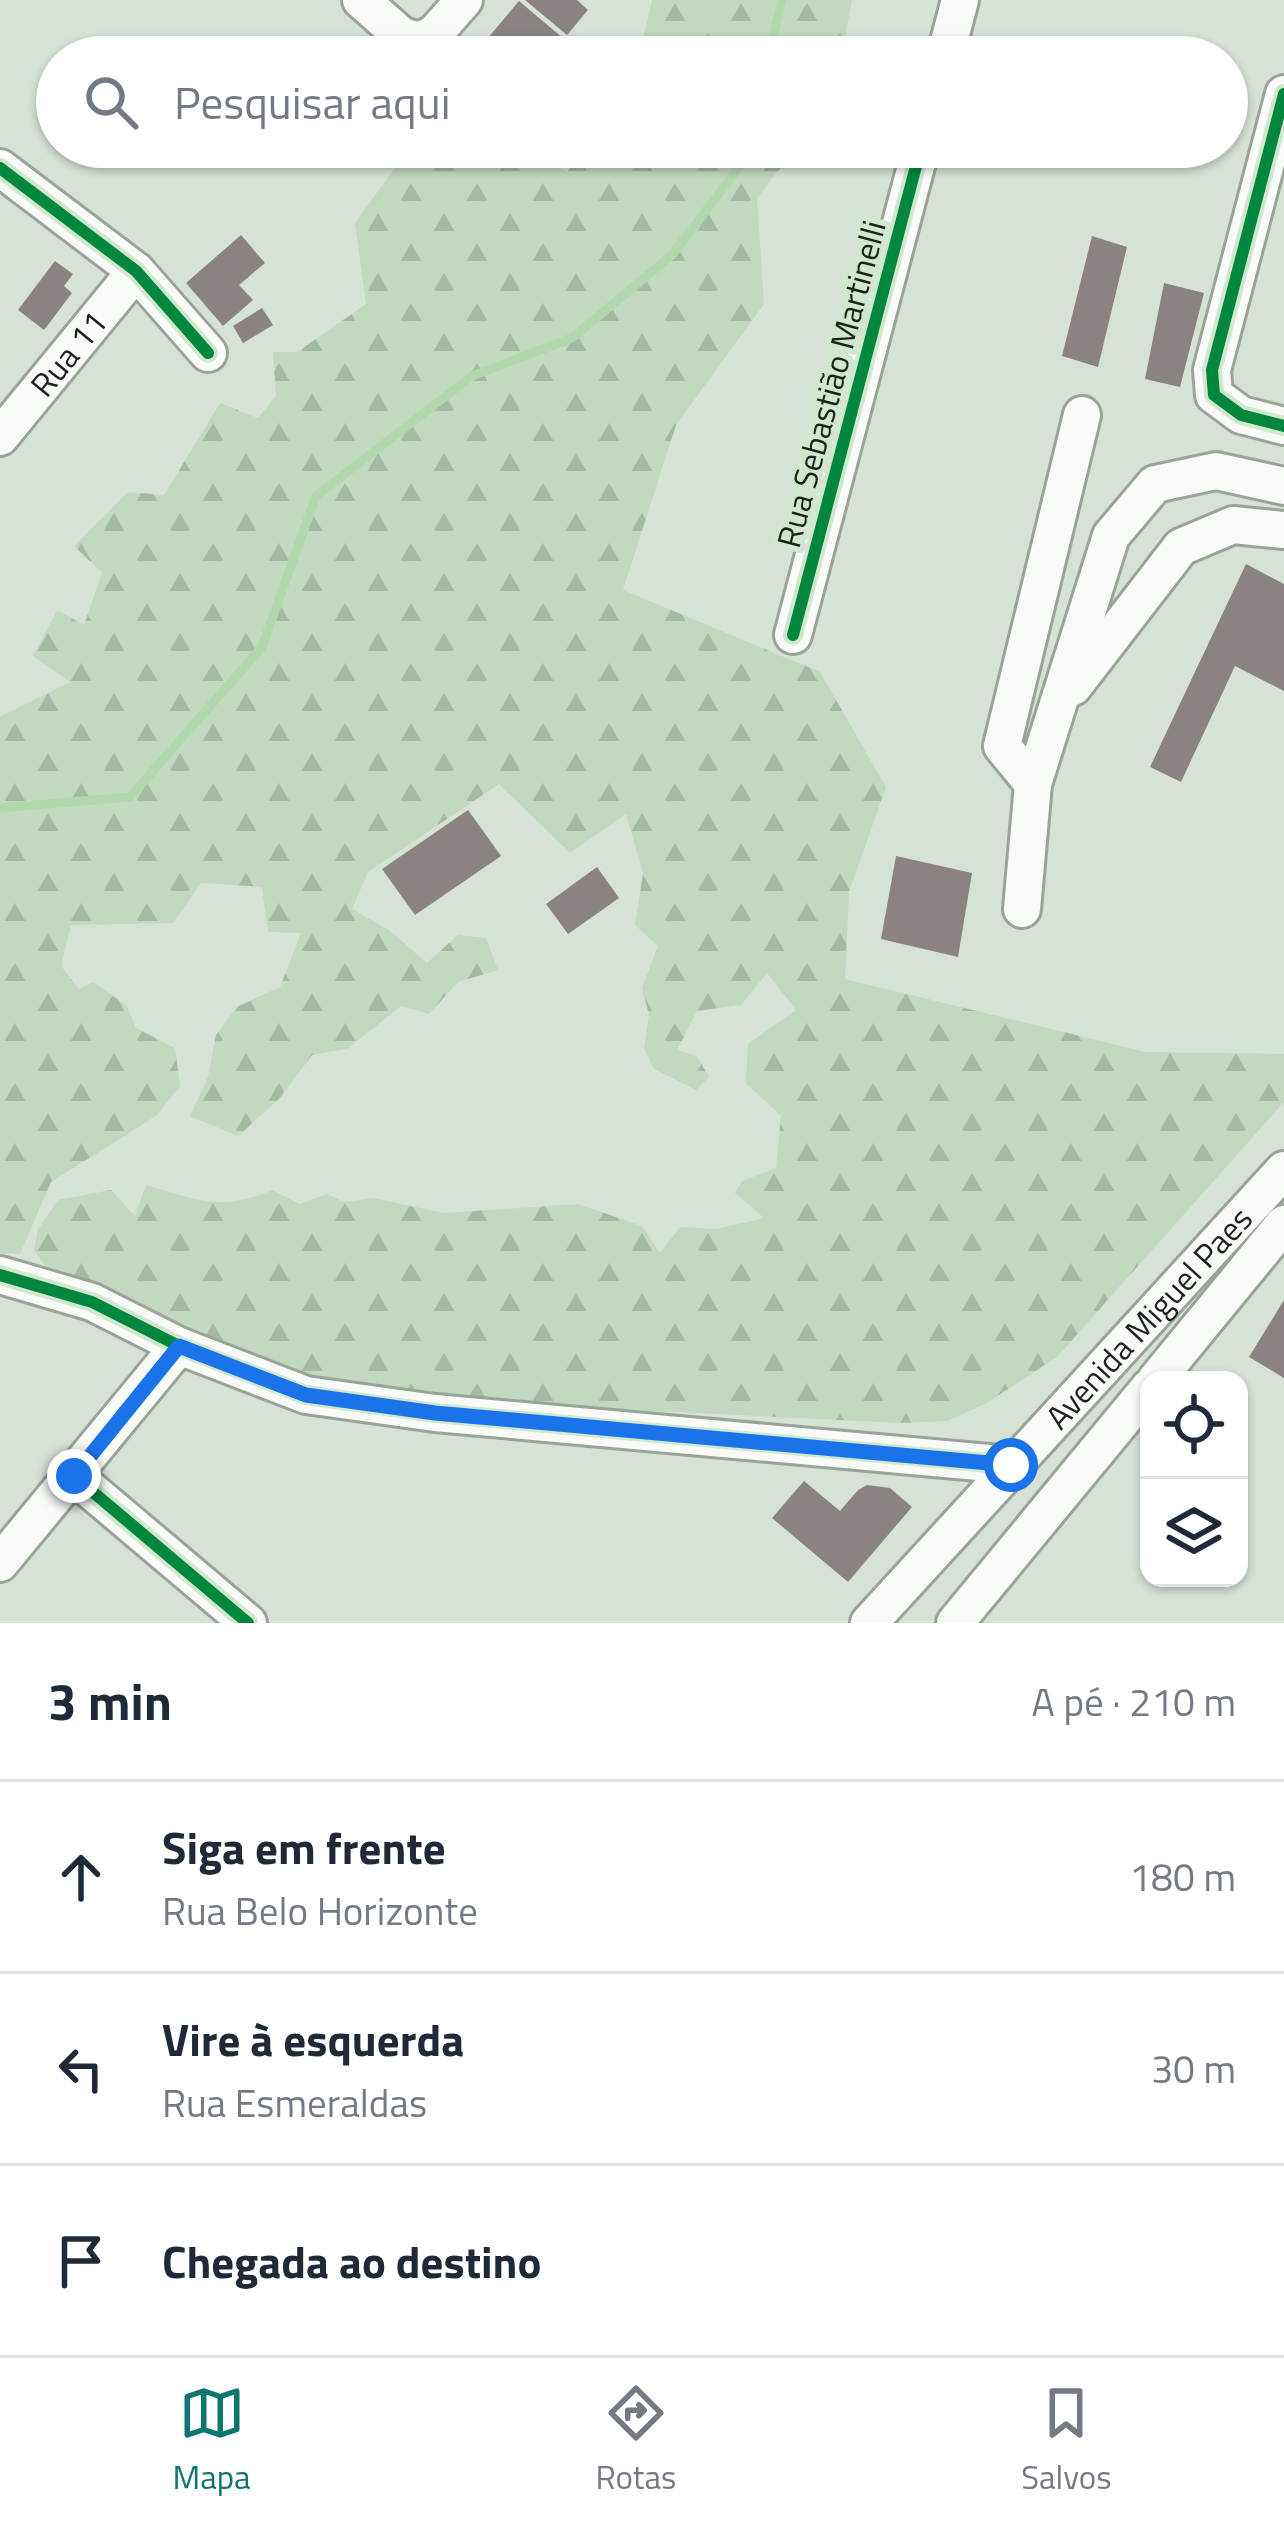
<!DOCTYPE html>
<html lang="pt">
<head>
<meta charset="utf-8">
<style>
  :root { --surface:#fff; --page:#f6f6f7; --text:#1f2937; --muted:#747a83; --line:#e0e1e3; --accent:#0f766e }
  body { margin:0; font-family:"Titillium Web",sans-serif; background:var(--page); color:var(--text) }
  .controls { position:absolute; right:36px; bottom:36px; display:grid; overflow:hidden; border-radius:24px; box-shadow:0 3px 9px #0004 }
  .controls button { width:108px; height:108px; display:grid; place-items:center; padding:0; border:0; border-bottom:3px solid var(--line); background:var(--surface); color:var(--text); font:60px sans-serif }
  .stop { position:absolute; width:36px; height:36px; margin:-27px; border:9px solid #1a73e8; border-radius:50%; background:#fff }
  .stop.end { background:#1a73e8; border-color:#fff; box-shadow:0 3px 12px #0008 }
  .list { margin:0; padding:0; list-style:none }
  h2 { display:flex; justify-content:space-between; align-items:center; height:156px; margin:0; padding:0 48px; font-size:51px }
  h2 small { font-size:39px; font-weight:400; color:var(--muted) }
  .list li { display:grid; grid-template-columns:78px 1fr auto; gap:36px; align-items:center; box-sizing:border-box; height:192px; padding:0 48px; border-top:3px solid var(--line) }
  .list b { display:block; font-size:45px; white-space:nowrap }
  .list p { margin:0; font-size:39px; white-space:nowrap; color:var(--muted) }
  .list em { font-size:39px; font-style:normal; color:var(--muted) }
  .icon { flex:none; width:66px; height:66px; fill:none; stroke:currentColor; stroke-width:2; stroke-linecap:round; stroke-linejoin:round }
  .map { position:relative; flex:none; width:1284px; height:1623px; overflow:hidden }
  .search { position:absolute; background:var(--surface); box-shadow:0 3px 9px #0004; left:36px; right:36px; top:36px; height:132px; display:flex; align-items:center; gap:30px; box-sizing:border-box; padding:0 42px; border-radius:66px; color:var(--muted); font-size:45px }
  .sheet { height:732px; background:var(--surface) }
  nav { display:flex; justify-content:space-around; align-items:center; box-sizing:border-box; height:168px; border-top:3px solid var(--line); background:var(--surface); font-size:33px; color:var(--muted) }
  nav a { display:grid; justify-items:center; gap:6px }
  nav .on { color:var(--accent) }
  .map>svg:first-child { display:block }
  .forest { fill:url(#forest-firs) }
  .lines { fill:none; stroke-linecap:round; stroke-linejoin:round }
  .stream { stroke:#b0d8ac; stroke-width:9 }
  .building { fill:#8b8381 }
  .minor-casing { stroke:#9aa398; stroke-width:42 }
  .minor { stroke:#f9fbf9; stroke-width:36 }
  .cycleway-casing { stroke:#d1e8cf; stroke-width:20 }
  .cycleway { stroke:#00873e; stroke-width:12 }
  .route { stroke:#1a73e8; stroke-width:15 }
  .labels { text-anchor:middle; dominant-baseline:central; stroke-width:12; stroke-linejoin:round; paint-order:stroke }
  .street-label { font-size:33px; fill:#1a2219; stroke:#d1e8cf }
</style>
</head>
<body>
<div class="map">
<svg width="1284" height="1623" viewBox="0 0 1284 1623">
  <defs>
    <pattern id="forest-firs" width="22" height="20" patternUnits="userSpaceOnUse" patternTransform="scale(3)"><rect width="22" height="20" fill="#c1d9be"/><path d="M5 1l3.5 6h-7zM16 11l3.5 6h-7z" fill="#a5baa3"/></pattern>
  </defs>
  <rect width="100%" height="100%" fill="#d6e2d5"/>
  <path class="forest" d="M652,0H852L841,57H639Z
    M410,147H530L567,172L586,147H797L757,198L764,304L676,425L623,590L820,672L886,787L849,892L845,979L1146,1052L1284,1054V1102L1057,1357L985,1404L947,1421L900,1423L450,1401L314,1385L54,1277L34,1251L38,1229L58,1200L111,1190L135,1216L146,1185C198,1200 220,1212 272,1190L300,1204L327,1194L344,1202L374,1198L443,1213L578,1204L642,1226L660,1253L680,1227L717,1229L764,1218L735,1193L742,1181L776,1168L781,1116L746,1083L748,1044L796,1010L767,973L741,1005L697,1011L677,1050L697,1056L709,1077L696,1090L654,1069L644,1048L649,1015L642,988L658,946L635,925L643,873L626,814L570,853L499,784L368,872L352,909L389,930L427,963L458,935L486,938L498,970L458,982L429,1014L401,1006L347,1049L312,1055L279,1099L238,1136L190,1116L208,1077L216,1035L237,1007L280,987L301,933L268,932L262,887L201,883L173,923L71,925L61,966L79,989L93,982L126,1005L136,1028L175,1048L180,1086L156,1116L51,1182L20,1254L0,1253V717L70,682L33,656L57,610L84,625L102,573L74,546L128,492L164,495L220,403L258,418L276,396L273,352H297L366,304L355,223Z"/>
  <g class="lines">
    <path class="stream" d="M768,57L782,0
      M0,808L130,797L262,647L316,496L472,376L572,338L673,254L743,162L747,147"/>
  </g>
  <path class="building" d="M525,0H577L588,10L567,35Z
    M519,1L564,39L548,57H500L503,53L487,39Z
    M241,235L265,263L239,285L253,300L223,326L186,283Z
    M1092,236L1127,247L1098,367L1062,356Z
    M55,261L73,274L64,286L72,293L44,330L18,310Z
    M1164,283L1204,293L1180,387L1145,379Z
    M262,308L273,325L243,343L233,326Z
    M1246,564L1284,584V691L1235,666L1181,782L1150,767Z
    M468,810L501,856L415,915L382,869Z
    M896,856L972,873L958,957L881,939Z
    M597,867L619,898L568,934L546,904Z
    M1284,1300V1378L1249,1357Z
    M804,1481L840,1511L858,1490L867,1485L890,1488L912,1507L848,1582L772,1518Z"/>
  <g class="lines">
    <g class="minor-casing">
      <g id="minor">
        <path d="M361,0L402,36L419,41L435,33L464,0"/>
        <path d="M945,57L960,0"/>
        <path d="M1284,94L1212,370L1214,395L1241,415L1284,426"/>
        <path d="M0,168L136,271L208,353"/>
        <path id="s1" d="M0,437L136,271"/>
        <path d="M793,635L921,147"/>
        <path d="M1073,687L1181,547L1233,525L1284,530"/>
        <path d="M1033,784L1002,746L1082,415"/>
        <path d="M1022,909L1033,784L1111,536L1155,484L1216,471L1284,486"/>
        <path d="M0,1275L92,1302L179,1346L306,1395L435,1413L1011,1465"/>
        <path d="M1156,1380L1284,1224"/>
        <path d="M74,1476L248,1623"/>
        <path d="M0,1563L179,1346"/>
        <path id="s2" d="M869,1623L1284,1170"/>
        <path d="M955,1623L1149,1388"/>
      </g>
    </g>
    <use href="#minor" class="minor"/>
    <g class="cycleway-casing">
      <path id="cycleway" d="M1284,94L1212,370L1214,395L1241,415L1284,426
        M0,168L136,271L208,353
        M793,635L921,147
        M0,1275L92,1302L179,1346L306,1395L435,1413L1011,1465
        M74,1476L248,1623"/>
    </g>
    <use href="#cycleway" class="cycleway"/>
  </g>
  <g class="lines">
    <path class="route" d="M74,1476L179,1346L306,1395L435,1413L1011,1465"/>
  </g>
  <g class="labels">
    <g class="street-label">
      <text stroke="none"><textPath href="#s1" startOffset="108">Rua 11</textPath></text>
      <text transform="translate(831 384) rotate(-75)">Rua Sebastião Martinelli</text>
      <text stroke="none"><textPath href="#s2" startOffset="414">Avenida Miguel Paes</textPath></text>
    </g>
  </g>
</svg>
<div class="controls">
<button><svg class="icon" aria-label="locate" viewBox="0 0 24 24"><circle cx="12" cy="12" r="6"/><path d="M12 2v4M12 18v4M2 12h4M18 12h4"/></svg></button>
<button><svg class="icon" aria-label="layers" viewBox="0 0 24 24"><path d="M12 4l9 5-9 5-9-5zM3 14l9 5 9-5"/></svg></button>
</div>
<div class="stop" style="left:1011px;top:1465px"></div>
<div class="stop end" style="left:74px;top:1476px"></div>
<div class="search"><svg class="icon" aria-label="search" viewBox="0 0 24 24"><circle cx="10" cy="10" r="6"/><path d="M15 15l6 6"/></svg>Pesquisar aqui</div>
</div>
<section class="sheet">
<h2>3 min<small>A pé · 210 m</small></h2>
<ul class="list">
<li><svg class="icon" aria-label="ahead" viewBox="0 0 24 24"><path d="M12 20V5M6 11l6-6 6 6"/></svg><div><b>Siga em frente</b><p>Rua Belo Horizonte</p></div><em>180 m</em></li>
<li><svg class="icon" aria-label="left" viewBox="0 0 24 24"><path d="M17 20v-9H6M10 6l-5 5 5 5"/></svg><div><b>Vire à esquerda</b><p>Rua Esmeraldas</p></div><em>30 m</em></li>
<li><svg class="icon" aria-label="arrive" viewBox="0 0 24 24"><path d="M6 21V4h12l-3 4 3 4H6"/></svg><div><b>Chegada ao destino</b></div></li>
</ul>
</section>
<nav>
<a class="on"><svg class="icon" aria-label="map" viewBox="0 0 24 24"><path d="M3 6l6-2 6 2 6-2v14l-6 2-6-2-6 2zM9 4v14M15 6v14"/></svg>Mapa</a>
<a><svg class="icon" aria-label="directions" viewBox="0 0 24 24"><path d="M12 3l9 9-9 9-9-9zM9 14v-3h6M13 9l2 2-2 2"/></svg>Rotas</a>
<a><svg class="icon" aria-label="saved" viewBox="0 0 24 24"><path d="M7 4h10v16l-5-4-5 4z"/></svg>Salvos</a>
</nav>
</body>
</html>
